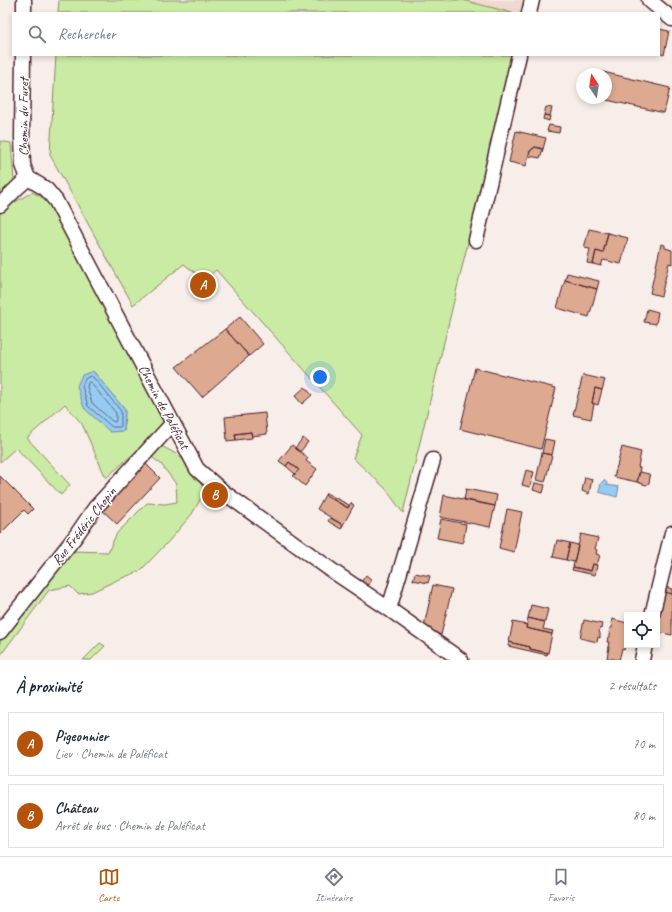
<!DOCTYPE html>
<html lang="fr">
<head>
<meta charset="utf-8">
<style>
  :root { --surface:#fff; --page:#f6f6f7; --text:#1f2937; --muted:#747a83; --line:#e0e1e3; --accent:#b45309 }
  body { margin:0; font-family:Caveat,sans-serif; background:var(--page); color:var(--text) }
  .controls { position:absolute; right:12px; bottom:12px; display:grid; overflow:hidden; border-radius:0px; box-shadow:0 2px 6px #0003 }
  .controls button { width:36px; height:36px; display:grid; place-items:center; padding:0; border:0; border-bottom:1px solid var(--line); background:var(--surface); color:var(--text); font:20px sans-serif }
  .compass { position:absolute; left:576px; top:68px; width:36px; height:36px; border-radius:50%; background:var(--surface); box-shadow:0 2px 6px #0003; rotate:348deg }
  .you { position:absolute; left:320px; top:377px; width:14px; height:14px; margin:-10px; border:3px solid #fff; border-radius:50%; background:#1a73e8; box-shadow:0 0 0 6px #1a73e833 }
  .badge { display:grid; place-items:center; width:26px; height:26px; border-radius:50%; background:var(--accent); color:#fff; font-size:13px; font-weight:700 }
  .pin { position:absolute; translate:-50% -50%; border:2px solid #fff; box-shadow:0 1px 4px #0006 }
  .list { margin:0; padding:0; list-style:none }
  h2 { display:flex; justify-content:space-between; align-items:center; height:52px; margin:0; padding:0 16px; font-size:17px }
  h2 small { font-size:13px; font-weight:400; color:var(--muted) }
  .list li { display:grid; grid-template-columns:26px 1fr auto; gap:12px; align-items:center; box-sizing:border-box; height:64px; margin:0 8px 8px; padding:0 8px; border:1px solid var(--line); border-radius:0px }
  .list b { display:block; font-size:15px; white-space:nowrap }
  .list p { margin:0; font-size:13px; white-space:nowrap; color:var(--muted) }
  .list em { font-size:13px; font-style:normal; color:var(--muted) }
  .icon { flex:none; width:22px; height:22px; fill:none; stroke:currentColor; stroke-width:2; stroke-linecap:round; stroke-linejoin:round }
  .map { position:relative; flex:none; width:672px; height:660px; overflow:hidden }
  .search { position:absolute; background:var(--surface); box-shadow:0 2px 6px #0003; left:12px; right:12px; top:12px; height:44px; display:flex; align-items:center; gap:10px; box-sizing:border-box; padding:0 14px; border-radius:0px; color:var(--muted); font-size:15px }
  .sheet { height:196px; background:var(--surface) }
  nav { display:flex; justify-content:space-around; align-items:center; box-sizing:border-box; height:56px; border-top:1px solid var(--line); background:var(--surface); font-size:11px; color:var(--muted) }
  nav a { display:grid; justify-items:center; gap:2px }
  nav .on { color:var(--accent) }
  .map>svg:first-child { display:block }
  .built { fill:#f0d9cf }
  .green { fill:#caeba3; stroke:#8a8567; fill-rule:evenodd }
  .water { fill:#95ccf3; stroke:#7787a3 }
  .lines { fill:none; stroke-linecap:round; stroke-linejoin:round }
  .shore { stroke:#68647b; stroke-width:1 }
  .building { fill:#dda991; stroke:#4a1f2b }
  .minor-casing { stroke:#4a1f2b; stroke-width:17 }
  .minor { stroke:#fff; stroke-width:14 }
  .labels { text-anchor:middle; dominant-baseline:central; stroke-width:3; stroke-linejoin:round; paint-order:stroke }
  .street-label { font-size:14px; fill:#4a1f2b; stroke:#fff }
</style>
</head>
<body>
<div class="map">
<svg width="672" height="660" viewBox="0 0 672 660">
  <rect width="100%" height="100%" fill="#f8eee9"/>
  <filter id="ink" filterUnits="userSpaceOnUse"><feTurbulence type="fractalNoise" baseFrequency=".025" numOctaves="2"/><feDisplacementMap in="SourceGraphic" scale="8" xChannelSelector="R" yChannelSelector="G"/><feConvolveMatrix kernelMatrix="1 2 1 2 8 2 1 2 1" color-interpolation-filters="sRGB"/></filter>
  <g filter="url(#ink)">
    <path class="built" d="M462,0H526L523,13H513Z"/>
    <path class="green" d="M59,0H462L513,13H58Z
      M56,55H513L403,513L385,488L353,458L362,435L216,270L204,280L184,264L133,305L50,155Z
      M0,141L11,143L14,181L0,196Z
      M32,192L46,199L167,424L106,478L82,424L65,404L27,438L70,485L61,495L16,448L0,462V213L7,207ZM93,371L125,410L124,431Z
      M160,445L176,454L190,465L205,491L192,514L168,542L140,571L117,580L92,592L78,594L70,586L49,590L0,656V642L71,551L108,552L117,533L147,503L165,504L177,502L176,484L161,464L149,455Z
      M100,643L105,646L91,660H83Z"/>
    <path class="water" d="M93,371L125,410L124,431L110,432L84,408L77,386L82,375Z
      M604,480L607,483V485L619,487L617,497L599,492L601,483Z"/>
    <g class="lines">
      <path class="shore" d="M91,376L93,377L121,411V426L120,427H112L88,406L82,386L85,379Z
        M90,382L116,413V420L115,422L112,421L92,403L87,387L88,383Z"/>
    </g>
    <path class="building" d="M659,29L669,31L664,55L659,53Z
      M599,71L670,88L664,113L598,98H606V74H599Z
      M546,107L552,108L550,116L544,115Z
      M544,115L550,116L549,121L543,119Z
      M549,125L560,127L559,133L547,131Z
      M516,131L546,138L543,149L535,147L530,151L526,166L509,162Z
      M535,147L543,149L540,158L529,156L530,151Z
      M589,229L608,233L603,253L596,251L593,264L587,263L590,249L584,248Z
      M608,233L628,238L621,264L603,260L601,266L593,264L596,251L603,253Z
      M661,244L665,245V248L672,250V264L669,263L661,296L650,293Z
      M567,273L599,281L597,289L565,280Z
      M204,280L208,286L202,291L198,285Z
      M565,280L597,289L589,317L557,308Z
      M647,309L658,312L656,324L644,322Z
      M240,317L263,344L249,356L225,329Z
      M225,329L249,356L202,397L176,367Z
      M475,368L556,388L541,449L460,429Z
      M583,375L605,380L602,390L595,388L592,403L594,404L591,419L573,415Z
      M305,387L312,395L302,404L295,396Z
      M595,388L602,390L598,405L592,403Z
      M265,413L267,434L252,436L251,432L235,434L236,440L227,441L225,417Z
      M251,432L252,438L236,440L235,434Z
      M303,438L308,442L300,452L295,448Z
      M545,439L555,441L552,455L542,453Z
      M292,445L308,458L306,461L317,469L305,486L293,476L299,470L289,462L286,466L279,461Z
      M622,447L641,452L638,467L640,468L637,482L614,477Z
      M542,453L552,455L545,482L536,480Z
      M144,462L160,478L117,524L100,508Z
      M289,462L299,470L295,474L286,466Z
      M526,470L534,472L530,487L522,485Z
      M640,472L649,474L650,477L649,483L646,485L637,482Z
      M0,476L33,509L28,514L24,510L0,534Z
      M585,477L592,479L589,494L582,491Z
      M535,483L545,485L543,493L533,490Z
      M466,489L497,495L495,506L464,500Z
      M326,493L349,505L348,508L325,495Z
      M325,495L348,508L351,503L354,505L343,525L317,509Z
      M444,495L495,506L490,527L440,517Z
      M507,509L522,512L514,552L499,548Z
      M330,518L343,525L341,529L328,521Z
      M441,519L466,524L463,543L437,538Z
      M581,534L598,538L595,549L597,550L596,554L600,555L597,565L593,564L591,571L573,567Z
      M557,540L570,543L566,560L553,557Z
      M570,543L578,545L574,562L566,560Z
      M593,564L597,565L595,575L572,570L573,567L591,571Z
      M415,573L430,576L428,583L413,580Z
      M366,575L372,580L367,586L361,582Z
      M433,585L452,589L441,635L433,632L424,626Z
      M666,587L672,589V594L665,592Z
      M665,592L672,594V635L657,632V627Z
      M531,605L548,609L545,622L528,618Z
      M528,618L545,622L543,629L553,631L552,634L526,628Z
      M612,619L627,623V638L624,650L622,649L619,660L607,658L609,647H608L609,642H607L608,637H610V633H609L610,628H612V625L611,624Z
      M584,620L602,624L601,629L600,628L599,632L600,633V638L598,637L597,642L580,638Z
      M513,622L527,625L526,628L552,634L548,653L530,649V647L509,642Z
      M509,642L530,647V649L548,653L547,655L508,646Z"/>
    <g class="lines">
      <g class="minor-casing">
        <path id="minor" d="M649,0L672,19
          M24,13V0
          M529,13L532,0
          M23,55L22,137L23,165L28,178
          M28,178L46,189L56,201L197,469L222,491L334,572L389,609L461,660
          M0,205L17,188L28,178
          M476,240L519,55
          M389,609L433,460
          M652,615L672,533
          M0,632L75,537L95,508L172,424
          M642,660L645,645"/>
      </g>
      <use href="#minor" class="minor"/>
    </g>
  </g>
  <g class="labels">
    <g class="street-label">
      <text transform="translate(23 117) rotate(-90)">Chemin du Furet</text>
      <text transform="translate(164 407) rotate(62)">Chemin de Paléficat</text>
      <text transform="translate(84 526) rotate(-52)">Rue Frédéric Chopin</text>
    </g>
  </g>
</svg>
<div class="controls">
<button><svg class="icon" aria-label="locate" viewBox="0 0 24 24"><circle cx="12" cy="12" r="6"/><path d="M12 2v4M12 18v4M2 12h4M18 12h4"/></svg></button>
</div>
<svg class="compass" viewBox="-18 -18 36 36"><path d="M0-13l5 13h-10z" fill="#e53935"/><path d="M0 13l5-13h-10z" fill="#747a83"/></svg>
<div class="you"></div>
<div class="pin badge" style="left:203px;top:285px">A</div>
<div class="pin badge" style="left:215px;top:495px">B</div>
<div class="search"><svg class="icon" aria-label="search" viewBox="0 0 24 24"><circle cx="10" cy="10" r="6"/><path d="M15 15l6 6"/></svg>Rechercher</div>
</div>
<section class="sheet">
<h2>À proximité<small>2 résultats</small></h2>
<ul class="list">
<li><span class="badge">A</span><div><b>Pigeonnier</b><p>Lieu · Chemin de Paléficat</p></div><em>70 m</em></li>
<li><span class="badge">B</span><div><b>Château</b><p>Arrêt de bus · Chemin de Paléficat</p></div><em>80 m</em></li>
</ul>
</section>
<nav>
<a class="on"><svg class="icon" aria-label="map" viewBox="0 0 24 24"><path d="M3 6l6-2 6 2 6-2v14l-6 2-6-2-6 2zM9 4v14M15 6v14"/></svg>Carte</a>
<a><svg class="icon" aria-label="directions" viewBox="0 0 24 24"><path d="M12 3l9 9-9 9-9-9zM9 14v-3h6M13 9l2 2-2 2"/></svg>Itinéraire</a>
<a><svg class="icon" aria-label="saved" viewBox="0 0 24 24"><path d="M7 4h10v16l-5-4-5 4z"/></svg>Favoris</a>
</nav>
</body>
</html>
